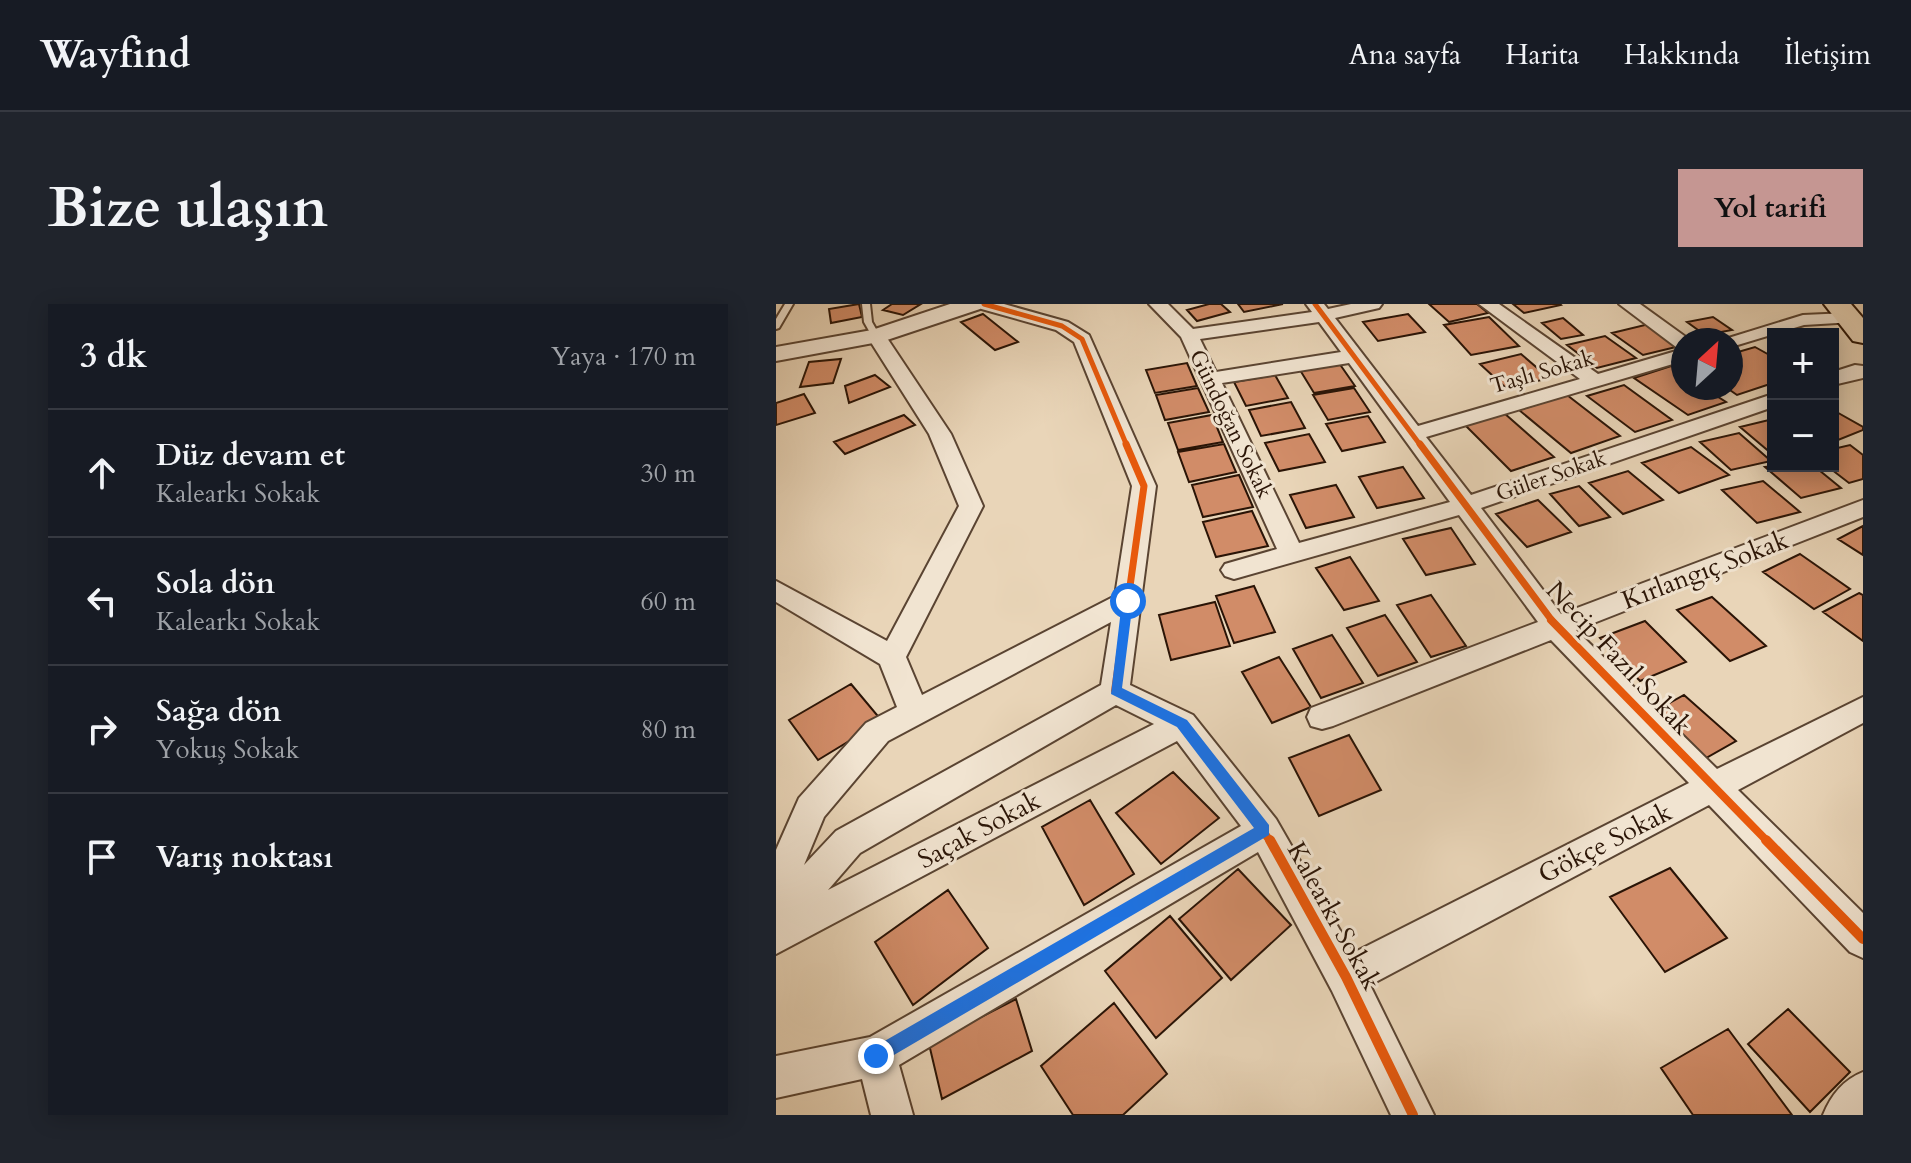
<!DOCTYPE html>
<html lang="tr">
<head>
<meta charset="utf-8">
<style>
  :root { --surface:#171b24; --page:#20242c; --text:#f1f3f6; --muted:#9ea1a6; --line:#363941; --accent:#c59692 }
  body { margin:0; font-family:Cardo,serif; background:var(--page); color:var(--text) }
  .controls { position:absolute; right:24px; top:24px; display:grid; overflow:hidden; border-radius:0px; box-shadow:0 4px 20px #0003 }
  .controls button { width:72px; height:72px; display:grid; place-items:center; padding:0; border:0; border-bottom:2px solid var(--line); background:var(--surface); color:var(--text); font:40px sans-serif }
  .compass { position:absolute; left:895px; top:24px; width:72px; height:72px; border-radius:50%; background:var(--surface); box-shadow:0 4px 20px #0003; rotate:26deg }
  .stop { position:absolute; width:24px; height:24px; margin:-18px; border:6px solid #1a73e8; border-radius:50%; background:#fff }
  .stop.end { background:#1a73e8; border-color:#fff; box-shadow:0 2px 8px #0008 }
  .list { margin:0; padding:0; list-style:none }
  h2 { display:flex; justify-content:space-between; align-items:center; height:104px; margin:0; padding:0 32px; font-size:34px }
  h2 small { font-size:26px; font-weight:400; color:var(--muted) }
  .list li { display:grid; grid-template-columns:52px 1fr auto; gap:24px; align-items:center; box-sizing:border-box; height:128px; padding:0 32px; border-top:2px solid var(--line) }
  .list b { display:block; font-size:30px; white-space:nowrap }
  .list p { margin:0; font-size:26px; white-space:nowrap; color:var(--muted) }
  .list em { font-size:26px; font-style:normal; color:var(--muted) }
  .icon { flex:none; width:44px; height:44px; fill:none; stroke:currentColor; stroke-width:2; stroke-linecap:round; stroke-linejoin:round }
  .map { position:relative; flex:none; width:1087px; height:811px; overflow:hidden; border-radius:0px }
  header { display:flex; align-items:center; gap:48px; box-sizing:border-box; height:112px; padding:0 40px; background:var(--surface); border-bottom:2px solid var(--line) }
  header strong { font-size:38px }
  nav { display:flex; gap:44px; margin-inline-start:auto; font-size:28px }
  .intro { display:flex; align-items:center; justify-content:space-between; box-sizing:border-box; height:192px; padding:0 48px }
  h1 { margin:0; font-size:56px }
  .button { padding:20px 36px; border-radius:0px; background:var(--accent); color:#111; font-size:28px; font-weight:700 }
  main { display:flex; gap:48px; padding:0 48px }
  aside { flex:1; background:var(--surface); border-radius:0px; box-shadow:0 4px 20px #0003 }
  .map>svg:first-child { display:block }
  .building { fill:#d18c68; stroke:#2a1406; stroke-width:2 }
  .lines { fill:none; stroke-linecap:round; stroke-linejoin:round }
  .service-casing { stroke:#5a4432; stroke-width:4 }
  .minor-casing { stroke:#5a4432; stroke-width:4 }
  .tertiary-casing { stroke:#5a4432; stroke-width:4 }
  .trunk-casing { stroke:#2a1406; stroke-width:4 }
  .service { fill:#f1e4d1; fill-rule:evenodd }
  .minor { fill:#f1e4d1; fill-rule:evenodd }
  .tertiary { fill:#f1e4d1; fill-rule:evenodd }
  .trunk { fill:#e9d5b8; fill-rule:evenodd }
  .cycleway-far3-casing { stroke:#f1e4d1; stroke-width:8 }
  .cycleway-far2-casing { stroke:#f1e4d1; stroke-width:11 }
  .cycleway-far1-casing { stroke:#f1e4d1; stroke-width:13 }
  .cycleway-casing { stroke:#f1e4d1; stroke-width:15 }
  .cycleway-far3 { stroke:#e8590c; stroke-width:5 }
  .cycleway-far2 { stroke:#e8590c; stroke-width:7 }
  .cycleway-far1 { stroke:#e8590c; stroke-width:8 }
  .cycleway { stroke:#e8590c; stroke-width:10 }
  .route { fill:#1a73e8 }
  .labels { text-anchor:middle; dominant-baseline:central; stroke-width:6; stroke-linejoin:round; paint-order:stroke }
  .far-street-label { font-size:22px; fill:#2a1406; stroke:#f1e4d1 }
  .street-label { font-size:26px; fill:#2a1406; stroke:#f1e4d1 }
</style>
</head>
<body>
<header>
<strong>Wayfind</strong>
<nav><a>Ana sayfa</a><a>Harita</a><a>Hakkında</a><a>İletişim</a></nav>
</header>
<div class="intro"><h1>Bize ulaşın</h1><a class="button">Yol tarifi</a></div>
<main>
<aside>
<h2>3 dk<small>Yaya · 170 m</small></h2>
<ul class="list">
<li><svg class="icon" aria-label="ahead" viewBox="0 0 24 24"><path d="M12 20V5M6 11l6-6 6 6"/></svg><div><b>Düz devam et</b><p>Kalearkı Sokak</p></div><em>30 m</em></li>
<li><svg class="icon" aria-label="left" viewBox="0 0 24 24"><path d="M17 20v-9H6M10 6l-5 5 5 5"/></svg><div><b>Sola dön</b><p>Kalearkı Sokak</p></div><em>60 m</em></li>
<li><svg class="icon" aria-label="right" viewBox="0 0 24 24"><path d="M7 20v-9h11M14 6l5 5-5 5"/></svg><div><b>Sağa dön</b><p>Yokuş Sokak</p></div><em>80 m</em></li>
<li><svg class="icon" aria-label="arrive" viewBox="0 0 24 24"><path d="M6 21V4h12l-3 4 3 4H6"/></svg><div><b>Varış noktası</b></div></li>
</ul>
</aside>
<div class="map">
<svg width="1087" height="811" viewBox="0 0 1087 811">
  <rect width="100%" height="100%" fill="#e9d5b8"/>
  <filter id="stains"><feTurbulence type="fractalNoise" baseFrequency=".0025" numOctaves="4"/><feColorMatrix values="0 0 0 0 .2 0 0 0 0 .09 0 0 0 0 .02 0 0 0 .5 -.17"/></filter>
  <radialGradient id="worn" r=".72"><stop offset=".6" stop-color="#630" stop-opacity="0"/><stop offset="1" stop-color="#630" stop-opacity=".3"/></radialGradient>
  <path class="building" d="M83,0L86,13L55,19L53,5Z
    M116,0H145L127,11L107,6Z
    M433,0H445L454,8L421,17L411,6Z
    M462,0H507L468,8Z
    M653,0H701L712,9L673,18Z
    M737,0H784L785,1L748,9Z
    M207,10L242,38L219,46L185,18Z
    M632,10L649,28L602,37L587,18Z
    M713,13L743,42L695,51L668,21Z
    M937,13L956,26L929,31L911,18Z
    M787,14L807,31L785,35L766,19Z
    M873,20L904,42L867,51L836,29Z
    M829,32L860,54L821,64L791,41Z
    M979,43L997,53V79L961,91L951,84H955V50Z
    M745,50L773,74L731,85L704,60Z
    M65,55L57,79L24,83L33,58Z
    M411,59L421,82L379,89L370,66Z
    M563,59L579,82L538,89L524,66Z
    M895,62L907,70V84H928L950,98L912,111L858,74Z
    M99,71L114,83L73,99L69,82Z
    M499,71L512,94L470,102L458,78Z
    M848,81L896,116L859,128L811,92Z
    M422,84L433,108L389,116L380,91Z
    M578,84L594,108L552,116L537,91Z
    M28,90L39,109L0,121V99Z
    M791,91L844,132L795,149L743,106Z
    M515,98L529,124L485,132L473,106Z
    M1057,106L1087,123V126L1057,138Z
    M728,109L778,153L735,167L688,120Z
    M128,111L139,121L69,150L58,138Z
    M436,111L447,138L402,146L392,119Z
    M592,112L609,138L566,147L550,120Z
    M997,115V150H996L964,123Z
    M963,129L995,157L955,166L924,138Z
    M533,130L549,158L503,167L489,139Z
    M448,140L460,168L413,178L402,148Z
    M1074,141L1087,151V175L1073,179L1051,162H1057V145Z
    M915,143L953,171L903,189L866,159Z
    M997,162H1038L1065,184L1025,194L989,163Z
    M627,163L648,194L601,204L583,173Z
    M852,167L887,196L847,210L813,179Z
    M463,171L477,203L427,213L416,181Z
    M987,177L1024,208L981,219L946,186Z
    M560,181L578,213L530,224L514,191Z
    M803,182L834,213L803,222L774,190Z
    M762,196L795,228L751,243L720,210Z
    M476,207L492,242L440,253L427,218Z
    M1087,222V251L1062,235Z
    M675,224L699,260L650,271L627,235Z
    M1024,250L1074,285L1038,305L987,268Z
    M574,253L603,297L568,306L540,264Z
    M478,282L499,328L458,339L440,292Z
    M1083,289L1087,291V337L1047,308Z
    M655,291L690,342L655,353L621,301Z
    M936,293L990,342L954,357L901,306Z
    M439,298L454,342L395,356L383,311Z
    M609,311L641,358L602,372L571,324Z
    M869,317L910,358L864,377L824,334Z
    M556,331L587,379L545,394L517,345Z
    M503,353L535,403L496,419L466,368Z
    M75,380L106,417L42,456L13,416Z
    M908,391L960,437L923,458L872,411Z
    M573,431L605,486L543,512L513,454Z
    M397,468L443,514L385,560L340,509Z
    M314,496L358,570L308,601L266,523Z
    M894,564L951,634L889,668L834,593Z
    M462,565L515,621L455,676L403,615Z
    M172,586L212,644L137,701L99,638Z
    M394,612L446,674L380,734L329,667Z
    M240,695L256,747L166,795L153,740Z
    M338,699L391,770L347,811H297L265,762Z
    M1012,705L1074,768L1034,808L972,740Z
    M952,725L1016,811H917L885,764Z"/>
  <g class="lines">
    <g class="service-casing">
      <path id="service" d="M9,0H17L3,24L0,25V15Z
        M86,0H94L96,18L104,32L103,34H97L88,18Z"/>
    </g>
    <g class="minor-casing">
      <path id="minor" d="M199,0H228L292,18L313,31L380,182L354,381L417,411L500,515L577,649L913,479L775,336L557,422L546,425L535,422L531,413L535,404L762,318L683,211L458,275L449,272L445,266L449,260L501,245L405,33L373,0H392L417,25L536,8L530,0H548L552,5L575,0H606L603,4L559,14L642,122L804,75L703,0H723L822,70L907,45V57L650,133L695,191L997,90V103L705,204L785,310L1087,196V213L800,326L941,465L1087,393V419L962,486L1087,609V654L1074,648L933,501L594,681L658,811H615L556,687L482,548L123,761L137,811H95L86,775L0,794V752L94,733L465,522L401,437L0,650V546L23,494L90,419L121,403L104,360L0,298V277L111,337L183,202L153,130L91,32L93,28H107L175,130L207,202L130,353L146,391L339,292L356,182L298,38L280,26L202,4ZM543,18L565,48L440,68L424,35ZM573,59L674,198L523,239L446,79ZM335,318L325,381L60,527L28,561L48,513L112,437ZM340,401L378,420L52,586L84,549Z
        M843,0H864L914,36H907V45L900,43Z
        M1072,9L1081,14L1078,18L1028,21L955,43V36H946L1027,11Z
        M1079,61L1087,62V74L1057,81V68Z
        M1087,768V811H1047C1055,791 1067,776 1087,768Z"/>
    </g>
    <g class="tertiary-casing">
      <path id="tertiary" d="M174,0H207L204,5L108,37L0,57V43L96,26Z"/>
    </g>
    <g class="trunk-casing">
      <path id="trunk" d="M1048,0H1075L1087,14V39L1077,37Z"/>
    </g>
    <use href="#service" class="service"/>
    <use href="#minor" class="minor"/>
    <use href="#tertiary" class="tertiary"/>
    <use href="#trunk" class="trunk"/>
    <g class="cycleway-far3-casing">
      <path id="cycleway-far3" d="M208,0L286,22L306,35L351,142
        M539,0L645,142"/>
    </g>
    <g class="cycleway-far2-casing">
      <path id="cycleway-far2" d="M644,140L777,318
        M349,318L368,182L350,140"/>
    </g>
    <g class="cycleway-far1-casing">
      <path id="cycleway-far1" d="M349,316L339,387L406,420L495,538
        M775,316L992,538"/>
    </g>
    <g class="cycleway-casing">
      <path id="cycleway" d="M494,536L570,673L637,811
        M990,536L1087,635"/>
    </g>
    <use href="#cycleway-far3" class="cycleway-far3"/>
    <use href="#cycleway-far2" class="cycleway-far2"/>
    <use href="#cycleway-far1" class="cycleway-far1"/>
    <use href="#cycleway" class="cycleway"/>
  </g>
  <path class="route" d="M352,293L357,297L346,384L411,416L493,521V531L106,758L100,761L93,758L91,752L93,746L478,524L401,423L335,390L346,297Z"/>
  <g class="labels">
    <g class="far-street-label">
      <text transform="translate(766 68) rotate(-16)">Taşlı Sokak</text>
      <text transform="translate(455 120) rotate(64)">Gündoğan Sokak</text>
      <text transform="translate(775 172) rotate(-19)">Güler Sokak</text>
    </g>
    <g class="street-label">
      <text transform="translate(929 266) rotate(-21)">Kırlangıç Sokak</text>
      <text transform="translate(843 354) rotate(47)">Necip Fazıl Sokak</text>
      <text transform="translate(203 526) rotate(-28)">Saçak Sokak</text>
      <text transform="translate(829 539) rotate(-27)">Gökçe Sokak</text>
      <text transform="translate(558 612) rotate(61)">Kalearkı Sokak</text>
    </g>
  </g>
  <rect width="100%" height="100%" filter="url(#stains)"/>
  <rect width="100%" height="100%" fill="url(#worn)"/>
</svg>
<div class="controls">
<button>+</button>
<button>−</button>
</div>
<svg class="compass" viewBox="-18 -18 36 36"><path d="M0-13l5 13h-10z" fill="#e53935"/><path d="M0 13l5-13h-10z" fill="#9ea1a6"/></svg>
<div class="stop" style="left:352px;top:297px"></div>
<div class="stop end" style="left:100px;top:752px"></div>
</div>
</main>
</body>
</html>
